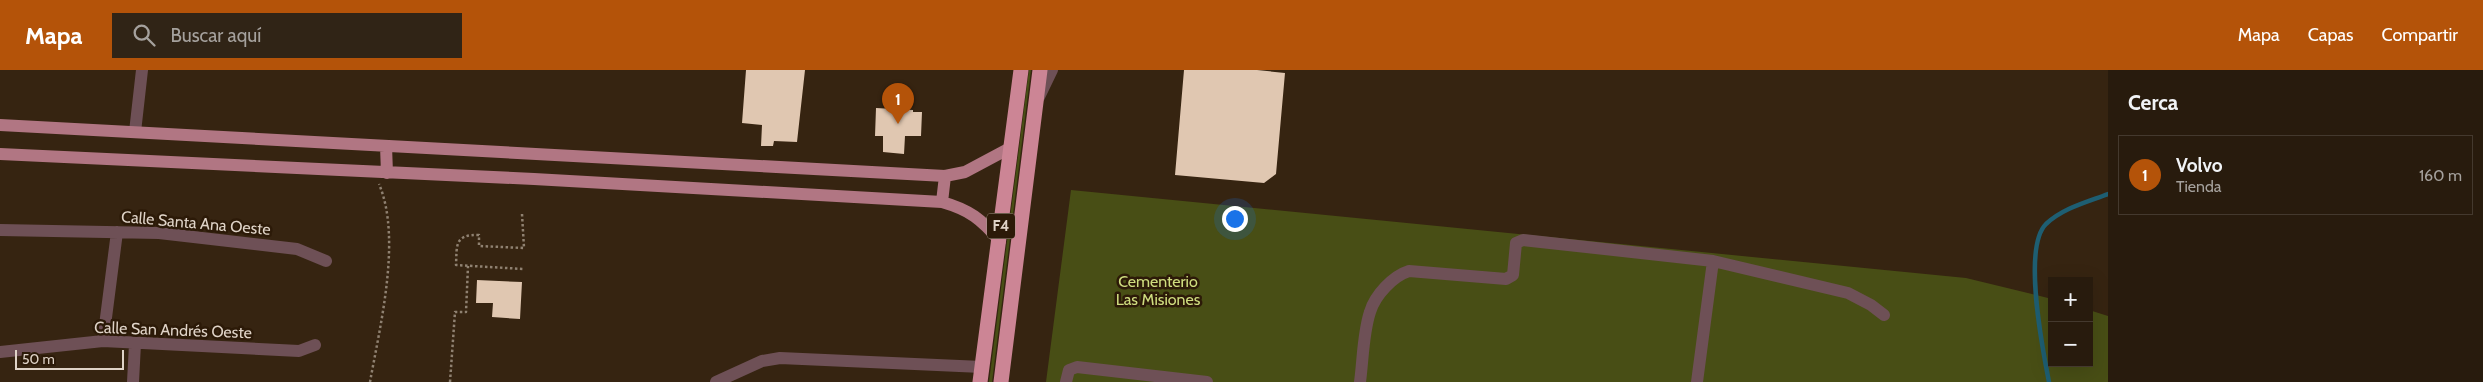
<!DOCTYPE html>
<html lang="es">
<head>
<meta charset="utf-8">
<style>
  :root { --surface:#281b0d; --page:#302416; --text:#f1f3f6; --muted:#a5a19d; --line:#44392e; --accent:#b45309 }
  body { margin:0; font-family:Cabin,sans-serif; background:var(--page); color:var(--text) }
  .controls { position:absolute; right:15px; bottom:15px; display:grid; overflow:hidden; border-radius:0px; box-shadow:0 5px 20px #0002 }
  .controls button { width:45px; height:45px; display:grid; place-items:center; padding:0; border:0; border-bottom:1px solid var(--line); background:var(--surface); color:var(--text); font:25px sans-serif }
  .scale { position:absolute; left:15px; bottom:12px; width:109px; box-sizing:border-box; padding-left:5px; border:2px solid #dfd3c7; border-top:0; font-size:14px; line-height:18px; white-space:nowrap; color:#dfd3c7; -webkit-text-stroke:4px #2c1a08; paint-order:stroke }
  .you { position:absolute; left:1234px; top:148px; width:18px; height:18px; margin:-12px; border:4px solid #fff; border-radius:50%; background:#1a73e8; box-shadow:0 0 0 8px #1a73e833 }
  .badge { display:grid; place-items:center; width:32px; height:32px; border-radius:50%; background:var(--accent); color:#fff; font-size:16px; font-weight:700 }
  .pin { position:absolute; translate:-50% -41px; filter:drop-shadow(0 1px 2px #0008) }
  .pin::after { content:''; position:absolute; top:26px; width:18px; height:15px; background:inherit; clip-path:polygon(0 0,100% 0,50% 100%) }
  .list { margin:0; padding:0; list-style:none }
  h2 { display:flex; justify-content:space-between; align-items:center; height:65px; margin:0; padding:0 20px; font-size:21px }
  h2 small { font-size:16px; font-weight:400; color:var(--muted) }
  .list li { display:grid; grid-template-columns:32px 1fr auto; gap:15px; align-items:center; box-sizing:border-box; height:80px; margin:0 10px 10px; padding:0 10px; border:1px solid var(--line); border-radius:0px }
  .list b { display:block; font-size:19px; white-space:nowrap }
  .list p { margin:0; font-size:16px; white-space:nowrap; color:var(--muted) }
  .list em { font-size:16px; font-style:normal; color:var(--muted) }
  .icon { flex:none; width:28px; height:28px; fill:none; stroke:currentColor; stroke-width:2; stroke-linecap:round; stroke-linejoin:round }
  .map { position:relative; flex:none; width:2108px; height:312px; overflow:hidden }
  header { display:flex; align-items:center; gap:30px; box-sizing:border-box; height:70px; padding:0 25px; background:var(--accent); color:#fff }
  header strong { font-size:24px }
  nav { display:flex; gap:28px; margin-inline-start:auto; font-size:18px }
  .search { width:350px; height:45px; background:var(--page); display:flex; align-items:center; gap:12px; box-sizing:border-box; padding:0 18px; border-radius:0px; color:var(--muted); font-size:19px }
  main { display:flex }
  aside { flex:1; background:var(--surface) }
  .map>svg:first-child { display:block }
  .green { fill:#484e15 }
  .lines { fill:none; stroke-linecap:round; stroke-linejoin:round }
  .stream { stroke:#1e5e72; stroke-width:4.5 }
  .building { fill:#e0c7b1 }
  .path { stroke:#8f8171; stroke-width:2.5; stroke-dasharray:2.5 2.5; stroke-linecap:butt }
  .minor { stroke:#6e5056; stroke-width:12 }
  .major { stroke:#b17683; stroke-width:12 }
  .highway { stroke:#cc8595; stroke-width:15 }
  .labels { text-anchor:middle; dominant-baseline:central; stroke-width:5; stroke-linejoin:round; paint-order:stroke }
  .shield { fill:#2c1a08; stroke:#a99c8e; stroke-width:1 }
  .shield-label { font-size:15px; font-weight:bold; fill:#dfd3c7 }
  .street-label { font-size:16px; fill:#dfd3c7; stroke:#2c1a08 }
  .park-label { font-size:16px; fill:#cfdd7f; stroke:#2c1a08 }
</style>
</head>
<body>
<header>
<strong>Mapa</strong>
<div class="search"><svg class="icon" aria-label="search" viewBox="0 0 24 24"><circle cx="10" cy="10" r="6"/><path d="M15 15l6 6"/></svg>Buscar aquí</div>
<nav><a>Mapa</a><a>Capas</a><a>Compartir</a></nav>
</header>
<main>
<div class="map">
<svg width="2108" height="312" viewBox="0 0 2108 312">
  <rect width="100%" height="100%" fill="#362411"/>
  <path class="green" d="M1029,0H1031L992,312H989Z
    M1071,120L1966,208L2052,229V293H2089V240L2108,246V312H1046Z"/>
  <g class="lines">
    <path class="stream" d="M2049,312C2043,281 2022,178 2046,154C2063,138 2087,132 2108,124"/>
  </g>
  <path class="building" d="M746,0H805L797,72L774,71L773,76H761L762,55L742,53Z
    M1184,0H1257L1285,3L1276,104L1264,113L1175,105Z
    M876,38L913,40V42H922L921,66H905L904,84L883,82V66H875Z
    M477,210L522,212L520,249L492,247L493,233H476Z"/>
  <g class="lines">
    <path class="path" d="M522,144L524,178L479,176V165C454,164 457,176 456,195L523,199
      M370,312C380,256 402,168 379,114
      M450,312L455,242H466L468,196"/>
    <path class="minor" d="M1039,27L1052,0
      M135,62L142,0
      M0,160L159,163L297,179L326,191
      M103,271L117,162
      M0,282L103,271L299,281L315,275
      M133,312L135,274
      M716,312L762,291L780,288L982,297
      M1066,312L1069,300L1077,297L1207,312
      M1360,312C1363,290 1363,263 1370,242C1375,225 1393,206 1409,201L1506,209L1513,205L1516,173L1523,170L1713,191L1848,223L1871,235L1884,245
      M1697,312L1713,191"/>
    <path class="major" d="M0,55L945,106L965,102L1010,78
      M386,76L387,103
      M0,84L534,109L942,132C970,140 981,149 1000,171
      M942,132L945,106"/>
    <path class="highway" d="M980,312L1021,0
      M1001,312L1040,0"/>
  </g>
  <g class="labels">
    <rect class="shield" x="987" y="143.5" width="28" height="25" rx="4"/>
    <g class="shield-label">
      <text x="1001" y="156">F4</text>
    </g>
    <g class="street-label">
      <text transform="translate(196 153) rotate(5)">Calle Santa Ana Oeste</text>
      <text transform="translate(173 260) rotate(2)">Calle San Andrés Oeste</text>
    </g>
    <g class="park-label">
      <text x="1158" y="211">Cementerio<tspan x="1158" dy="18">Las Misiones</tspan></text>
    </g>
  </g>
</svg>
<div class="controls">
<button>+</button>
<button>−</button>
</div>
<div class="scale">50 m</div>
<div class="you"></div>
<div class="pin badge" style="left:898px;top:54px">1</div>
</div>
<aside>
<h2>Cerca<small></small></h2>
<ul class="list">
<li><span class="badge">1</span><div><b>Volvo</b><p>Tienda</p></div><em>160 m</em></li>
</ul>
</aside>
</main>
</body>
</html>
